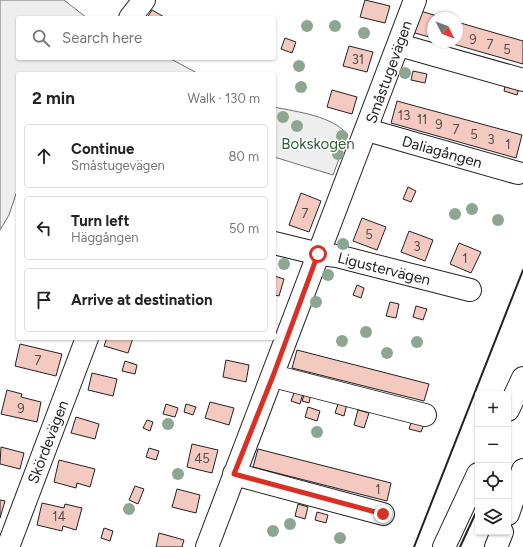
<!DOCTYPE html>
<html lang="en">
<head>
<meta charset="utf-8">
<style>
  :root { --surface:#fff; --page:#f6f6f6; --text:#222; --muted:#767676; --line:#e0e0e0 }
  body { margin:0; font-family:Figtree,sans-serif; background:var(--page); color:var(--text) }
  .controls { position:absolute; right:12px; bottom:12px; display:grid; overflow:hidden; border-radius:4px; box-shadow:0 1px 3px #0004 }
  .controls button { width:36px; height:36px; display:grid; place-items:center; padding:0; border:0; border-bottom:1px solid var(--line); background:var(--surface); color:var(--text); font:20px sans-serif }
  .compass { position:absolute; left:427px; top:12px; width:36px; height:36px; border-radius:50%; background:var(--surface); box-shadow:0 1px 3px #0004; rotate:132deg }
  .stop { position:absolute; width:12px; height:12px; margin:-9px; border:3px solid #d93025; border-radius:50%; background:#fff }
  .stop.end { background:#d93025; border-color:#fff; box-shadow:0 1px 4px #0008 }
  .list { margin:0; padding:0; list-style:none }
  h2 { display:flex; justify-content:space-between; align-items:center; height:52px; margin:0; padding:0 16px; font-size:17px }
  h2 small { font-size:13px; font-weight:400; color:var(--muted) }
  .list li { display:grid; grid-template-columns:26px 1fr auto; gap:12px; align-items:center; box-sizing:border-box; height:64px; margin:0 8px 8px; padding:0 8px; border:1px solid var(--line); border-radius:4px }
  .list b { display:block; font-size:15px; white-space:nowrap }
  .list p { margin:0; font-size:13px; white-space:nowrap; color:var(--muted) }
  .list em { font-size:13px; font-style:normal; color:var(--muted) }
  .icon { flex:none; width:22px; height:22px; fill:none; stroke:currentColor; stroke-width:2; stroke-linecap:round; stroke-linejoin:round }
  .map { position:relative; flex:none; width:523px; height:547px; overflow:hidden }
  .search { position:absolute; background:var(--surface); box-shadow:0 1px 3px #0004; left:16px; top:16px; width:260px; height:44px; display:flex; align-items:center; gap:10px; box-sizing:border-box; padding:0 14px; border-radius:4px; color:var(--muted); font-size:15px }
  .panel { position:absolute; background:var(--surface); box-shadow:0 1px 3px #0004; left:16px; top:72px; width:260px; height:268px; border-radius:4px }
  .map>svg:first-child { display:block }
  .green { fill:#eee; stroke:#6f6f6f }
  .building { fill:#f3c9c0; stroke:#222 }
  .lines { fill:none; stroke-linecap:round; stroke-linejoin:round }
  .minor-casing { stroke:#222; stroke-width:24 }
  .highway-casing { stroke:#222; stroke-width:24 }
  .minor { stroke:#fff; stroke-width:22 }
  .highway { stroke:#fff; stroke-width:22 }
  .wall { stroke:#222; stroke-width:2 }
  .tree { fill:#8da692 }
  .route { stroke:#d93025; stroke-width:5 }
  .labels { text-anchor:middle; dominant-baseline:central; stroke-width:3; stroke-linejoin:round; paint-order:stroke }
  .number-label { font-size:13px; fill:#564c4a }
  .street-label { font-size:15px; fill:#222; stroke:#fff }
  .park-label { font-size:15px; fill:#2f5e38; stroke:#fff }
</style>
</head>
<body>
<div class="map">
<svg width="523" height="547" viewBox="0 0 523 547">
  <rect width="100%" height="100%" fill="#fff"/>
  <path class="green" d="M0,0H64L87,18H18V58H169L199,74H18V188L9,215L0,230Z
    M274,107C298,112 333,116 348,135L333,175L274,157Z"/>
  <path class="building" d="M365,0L390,6L385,23L360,17Z
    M152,10L166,18H147Z
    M417,10L444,18H433V38L411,32Z
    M457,22L523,41V64L446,42H457Z
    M285,38L296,42L292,53L281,49Z
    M349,46L373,52L367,72L343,66Z
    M413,71L427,74L425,83L411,80Z
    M506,81L520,85L517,95L504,91Z
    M332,90L357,97L352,114L327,107Z
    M397,101L522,135L516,158L391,123Z
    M408,187L416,191L411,202L403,199Z
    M301,193L321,201L309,232L289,225Z
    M362,218L386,227L377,250L353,241Z
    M409,231L433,240L425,261L401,252Z
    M459,243L481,252L471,273L450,264Z
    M274,276L284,279L279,296L274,295Z
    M357,285L364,288L361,298L353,295Z
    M390,302L399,304L396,318L386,316Z
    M416,306L427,309L423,320L413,317Z
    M107,338H133L128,353L104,346Z
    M20,344L62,354L56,376L15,366Z
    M297,350L429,384L424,401L292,368Z
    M226,360L249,365L246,382L223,377Z
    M125,361L137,365L135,374L122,371Z
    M92,373L117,379L113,396L88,390Z
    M7,390L22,394L21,397L41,402L37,422L1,414Z
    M295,390L303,393L300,404L291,401Z
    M305,392L311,394L309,403L302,401Z
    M339,401L347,404L344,416L335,413Z
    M210,402L234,408L229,425L205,418Z
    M166,404L178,408L175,417L163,414Z
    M186,404L196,407L193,415L184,412Z
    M308,407L320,411L317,421L305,417Z
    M358,410L369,413L364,428L354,425Z
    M76,417L99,424L95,439L71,433Z
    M147,420L153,422L150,431L143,428Z
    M412,420L424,424L421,432L409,429Z
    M192,444L218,450L212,473L187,467Z
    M1,447L24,453L20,469L0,464Z
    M149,448L159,451L156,460L146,457Z
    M258,449L391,483L387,501L253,467Z
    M59,460L95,469L90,487L77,483L76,488L54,482Z
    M135,486L144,489L138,504L129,500Z
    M177,489L200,495L196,513L172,507Z
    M0,500L5,501L0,518Z
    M42,503L64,508L65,504L82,508L76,530L63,526L62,531L37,525Z
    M298,504L308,507L305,519L295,516Z
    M317,512L328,515L326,523L315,520Z
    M104,528L113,531L110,541L101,538Z
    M159,533L184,540L182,547H156Z"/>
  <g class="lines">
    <g class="minor-casing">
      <path id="minor" d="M130,18L144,0
        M399,45L523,80
        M367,130L518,173
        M274,243L319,254L337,256L470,290
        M273,376L425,415
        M234,474L383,514
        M8,547L87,338
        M207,547L415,0"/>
    </g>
    <g class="highway-casing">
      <path id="highway" d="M508,410L523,378
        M508,514L523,470
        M444,547L478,474
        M496,547L502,532"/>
    </g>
    <use href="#minor" class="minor"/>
    <use href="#highway" class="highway"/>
    <path class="wall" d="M414,547L523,270
      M460,547L478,508"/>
  </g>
  <g class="tree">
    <circle cx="307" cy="26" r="6"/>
    <circle cx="335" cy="26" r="6"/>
    <circle cx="364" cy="33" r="6"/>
    <circle cx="299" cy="66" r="6"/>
    <circle cx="405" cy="73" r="6"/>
    <circle cx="301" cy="87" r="6"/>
    <circle cx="283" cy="117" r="6"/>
    <circle cx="297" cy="126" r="6"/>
    <circle cx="342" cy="136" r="6"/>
    <circle cx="338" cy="154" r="6"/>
    <circle cx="472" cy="209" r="6"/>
    <circle cx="455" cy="214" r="6"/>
    <circle cx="498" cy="220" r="6"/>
    <circle cx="343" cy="244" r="6"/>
    <circle cx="284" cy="264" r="6"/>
    <circle cx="328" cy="275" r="6"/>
    <circle cx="316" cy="302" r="6"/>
    <circle cx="366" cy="332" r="6"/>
    <circle cx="342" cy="341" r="6"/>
    <circle cx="417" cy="342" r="6"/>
    <circle cx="387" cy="353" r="6"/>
    <circle cx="168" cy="424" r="6"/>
    <circle cx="317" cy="432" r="6"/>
    <circle cx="178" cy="474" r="6"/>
    <circle cx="129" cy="509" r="6"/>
    <circle cx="290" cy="524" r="6"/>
    <circle cx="273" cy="531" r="6"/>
    <circle cx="340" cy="538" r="6"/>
  </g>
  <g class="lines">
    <path class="route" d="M318,254L273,376L234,474L383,514"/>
  </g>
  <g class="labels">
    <g class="number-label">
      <text x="473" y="39">9</text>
      <text x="490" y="44">7</text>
      <text x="507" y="49">5</text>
      <text x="358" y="59">31</text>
      <text x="404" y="115">13</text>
      <text x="422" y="119">11</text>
      <text x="439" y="124">9</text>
      <text x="456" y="129">7</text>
      <text x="474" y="134">5</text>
      <text x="491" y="139">3</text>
      <text x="508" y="144">1</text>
      <text x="305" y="213">7</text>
      <text x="369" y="234">5</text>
      <text x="417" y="246">3</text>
      <text x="465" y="258">1</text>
      <text x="38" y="360">7</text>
      <text x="21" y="408">9</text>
      <text x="202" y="458">45</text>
      <text x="378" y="489">1</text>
      <text x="59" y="516">14</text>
    </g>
    <g class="street-label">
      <text transform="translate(389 72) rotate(-70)">Småstugevägen</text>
      <text transform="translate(442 152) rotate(16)">Daliagången</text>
      <text transform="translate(384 269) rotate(14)">Ligustervägen</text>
      <text transform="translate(48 442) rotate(-69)">Skördevägen</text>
    </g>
    <g class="park-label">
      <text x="318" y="144">Bokskogen</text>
    </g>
  </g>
</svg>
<div class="controls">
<button>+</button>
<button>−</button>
<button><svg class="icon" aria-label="locate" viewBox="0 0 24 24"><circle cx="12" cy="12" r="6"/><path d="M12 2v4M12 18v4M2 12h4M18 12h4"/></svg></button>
<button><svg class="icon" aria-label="layers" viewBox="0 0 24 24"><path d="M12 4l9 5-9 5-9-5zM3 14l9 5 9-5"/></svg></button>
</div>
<svg class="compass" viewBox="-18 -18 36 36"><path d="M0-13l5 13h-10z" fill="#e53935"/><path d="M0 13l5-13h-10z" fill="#767676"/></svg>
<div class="stop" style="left:318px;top:254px"></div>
<div class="stop end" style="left:383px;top:514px"></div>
<div class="search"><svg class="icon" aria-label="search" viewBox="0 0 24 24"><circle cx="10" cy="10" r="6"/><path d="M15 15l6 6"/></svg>Search here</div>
<section class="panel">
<h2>2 min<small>Walk · 130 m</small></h2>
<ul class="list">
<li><svg class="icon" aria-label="ahead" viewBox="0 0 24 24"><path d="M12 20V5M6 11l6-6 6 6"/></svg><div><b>Continue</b><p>Småstugevägen</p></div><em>80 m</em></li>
<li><svg class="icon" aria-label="left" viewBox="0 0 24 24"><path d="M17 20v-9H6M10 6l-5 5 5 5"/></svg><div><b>Turn left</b><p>Häggången</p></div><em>50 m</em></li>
<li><svg class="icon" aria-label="arrive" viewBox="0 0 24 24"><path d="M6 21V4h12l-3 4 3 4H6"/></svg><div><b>Arrive at destination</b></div></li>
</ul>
</section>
</div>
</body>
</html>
